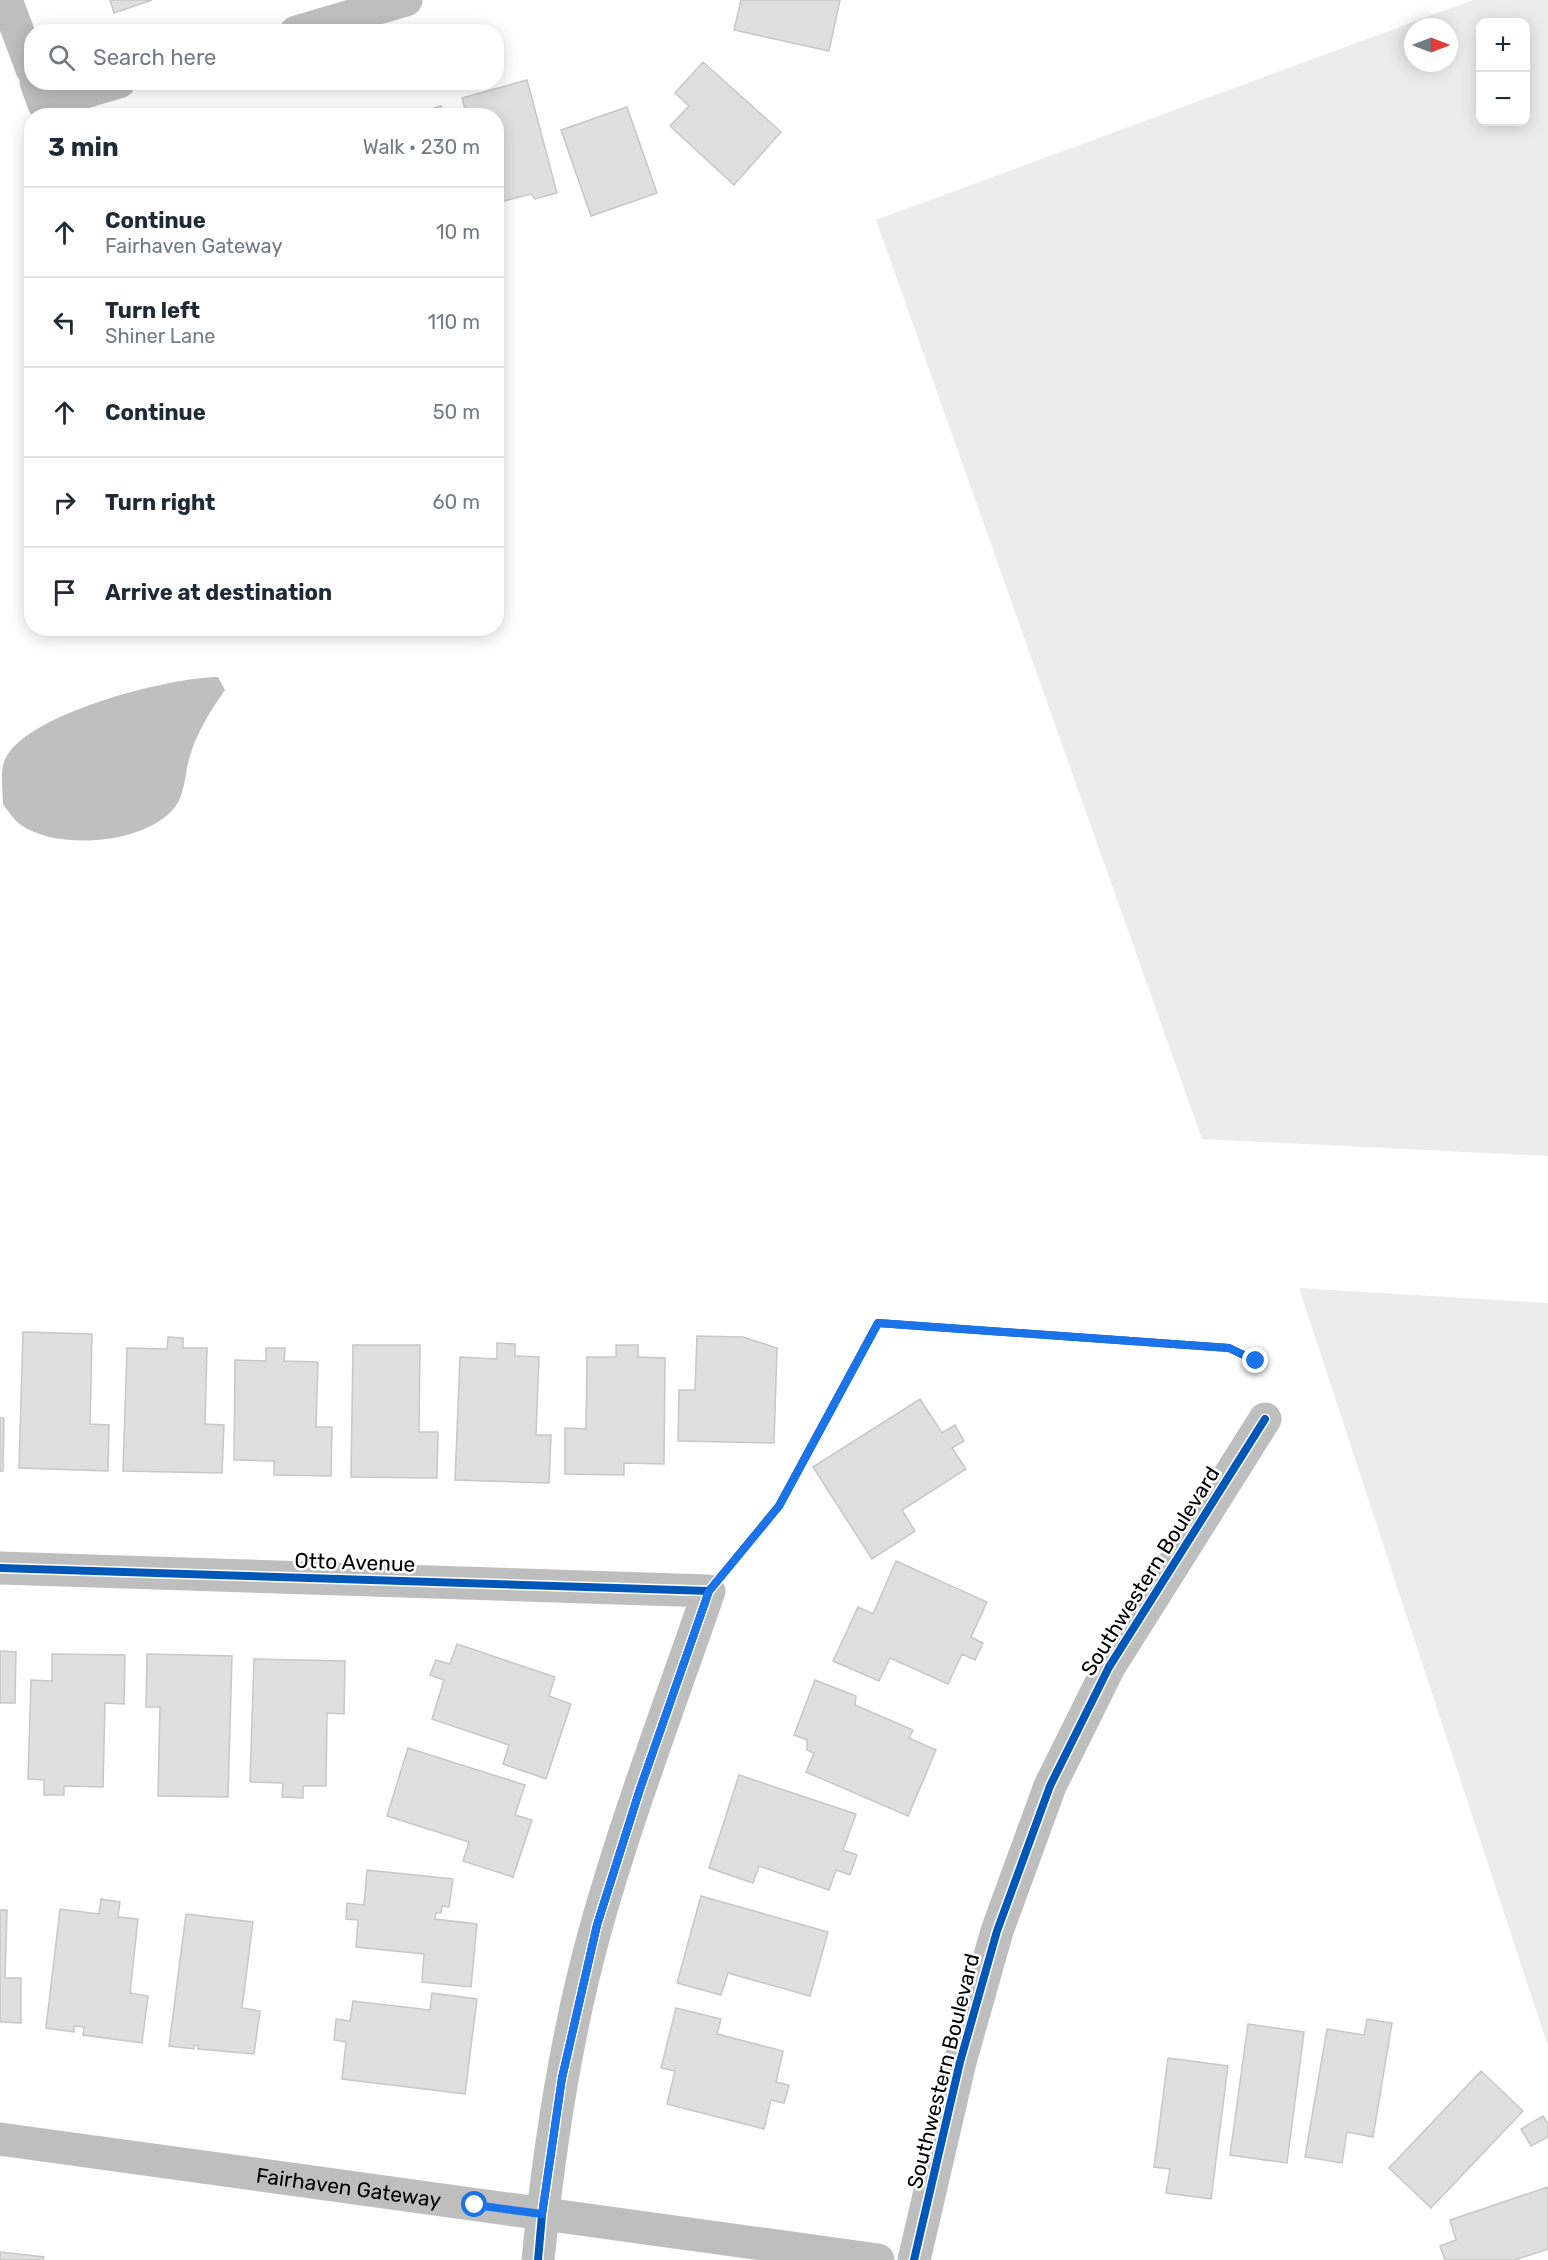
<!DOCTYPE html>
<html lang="en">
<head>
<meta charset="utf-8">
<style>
  :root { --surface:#fff; --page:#f6f6f7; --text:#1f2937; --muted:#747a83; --line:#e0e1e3 }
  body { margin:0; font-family:Rubik,sans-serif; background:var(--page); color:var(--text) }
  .controls { position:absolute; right:18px; top:18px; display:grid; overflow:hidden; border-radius:12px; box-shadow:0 3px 15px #0003 }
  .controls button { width:54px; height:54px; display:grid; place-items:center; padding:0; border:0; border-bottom:2px solid var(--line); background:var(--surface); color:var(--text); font:30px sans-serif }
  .compass { position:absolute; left:1404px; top:18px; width:54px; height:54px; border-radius:50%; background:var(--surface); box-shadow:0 3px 15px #0003; rotate:90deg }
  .stop { position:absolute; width:18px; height:18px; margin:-14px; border:4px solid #1a73e8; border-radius:50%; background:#fff }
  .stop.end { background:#1a73e8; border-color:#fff; box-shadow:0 2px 6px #0008 }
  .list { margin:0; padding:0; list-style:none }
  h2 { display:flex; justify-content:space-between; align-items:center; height:78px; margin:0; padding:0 24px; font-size:26px }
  h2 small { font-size:20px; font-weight:400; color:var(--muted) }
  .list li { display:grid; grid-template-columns:39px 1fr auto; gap:18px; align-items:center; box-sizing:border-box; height:90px; padding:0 24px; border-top:2px solid var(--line) }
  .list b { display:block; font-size:22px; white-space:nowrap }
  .list p { margin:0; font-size:20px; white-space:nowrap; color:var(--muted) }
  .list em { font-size:20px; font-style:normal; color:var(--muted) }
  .icon { flex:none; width:33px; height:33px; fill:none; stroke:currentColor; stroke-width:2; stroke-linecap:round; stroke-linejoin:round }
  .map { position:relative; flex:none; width:1548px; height:2260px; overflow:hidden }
  .search { position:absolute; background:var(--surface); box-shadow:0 3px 15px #0003; left:24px; top:24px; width:480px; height:66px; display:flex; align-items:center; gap:15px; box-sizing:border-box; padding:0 21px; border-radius:24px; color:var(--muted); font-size:22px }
  .panel { position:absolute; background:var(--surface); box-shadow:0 3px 15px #0003; left:24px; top:108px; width:480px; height:528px; border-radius:24px }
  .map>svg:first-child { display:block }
  .green { fill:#ececec; fill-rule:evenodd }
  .water { fill:#bfbfbf }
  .building { fill:#dfdfdf; stroke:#c7c7c7; stroke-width:1.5 }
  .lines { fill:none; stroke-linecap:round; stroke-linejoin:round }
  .minor { stroke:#bebebe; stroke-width:33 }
  .cycleway-casing { stroke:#fff; stroke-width:11 }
  .cycleway { stroke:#0057b8; stroke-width:8 }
  .route { stroke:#1a73e8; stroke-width:8 }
  .labels { text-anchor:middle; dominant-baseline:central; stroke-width:5; stroke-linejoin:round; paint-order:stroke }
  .street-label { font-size:21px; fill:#000; stroke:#fff }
</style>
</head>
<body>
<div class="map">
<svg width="1548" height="2260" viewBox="0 0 1548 2260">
  <rect width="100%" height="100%" fill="#fff"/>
  <path class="green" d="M1473,0H1548V1156L1202,1139L876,220ZM1480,22H1526V122H1480ZM1413,27H1449V63H1413Z
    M1299,1288L1548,1303V2046L1532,1998Z"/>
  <path class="water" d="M218,677L225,690C210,711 196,734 189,759C185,774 185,794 175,807C147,844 58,851 21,825C13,819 8,811 3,804C3,792 0,774 4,762C21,714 171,677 218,677Z"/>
  <path class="building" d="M110,0H152L114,13Z
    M741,0H840L829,51L734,30Z
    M703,62L781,132L734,185L670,126L689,106L675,93Z
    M527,80L557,193L535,199L531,194L496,203V116H467L462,98Z
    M441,106L444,116H410Z
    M627,107L657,193L591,216L561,130Z
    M23,1332L92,1334L90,1424L109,1425L108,1471L19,1468Z
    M697,1336L743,1337L777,1348L774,1443L678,1441L679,1390H695Z
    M168,1337L183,1338V1348H207L205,1424L224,1425L222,1473L123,1471L127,1348L167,1349Z
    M497,1343L515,1344V1356L539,1357L536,1435H551L549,1483L455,1480L460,1357L497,1359Z
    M353,1345H420L419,1432H438L437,1478L351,1477Z
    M616,1345H638V1357L665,1358L664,1464L624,1463V1475L565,1474V1428L586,1429L587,1357H616Z
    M266,1348H285L284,1361L318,1362L316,1427H332L331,1476L274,1475V1461L234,1460L235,1360L266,1361Z
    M920,1399L942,1433L955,1425L964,1441L952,1448L966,1469L902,1510L915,1531L872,1559L813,1467Z
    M0,1418H4L3,1471H0Z
    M896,1561L987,1602L971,1637L983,1643L975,1660L962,1654L948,1684L890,1658L879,1681L833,1661L858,1607L873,1614Z
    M457,1644L555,1677L549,1696L571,1704L546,1779L503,1764L509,1745L432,1719L444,1680L430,1675L436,1660L450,1664Z
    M0,1651L16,1652L15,1703H0Z
    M52,1654L125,1655L124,1704L105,1703L103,1787L64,1786V1795H44V1780L28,1779L31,1680L52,1681Z
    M147,1654L232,1656L228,1797L158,1796L160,1707H146Z
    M254,1659L345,1661L344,1714L327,1713L326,1786H303V1798L282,1797L283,1783L250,1782Z
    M815,1680L856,1696L855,1705L913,1730L909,1738L936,1750L908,1816L806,1772L814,1753L807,1750V1740L794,1735Z
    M408,1748L525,1785L515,1815L532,1820L513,1877L463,1861L469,1842L387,1816Z
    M739,1775L856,1814L843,1850L857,1855L850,1875L836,1870L829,1890L759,1866L753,1883L709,1868Z
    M367,1870L453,1879L449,1907L442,1906L441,1913H436L435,1919L477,1924L471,1987L422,1982L424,1954L356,1947L358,1920L346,1919L347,1903L364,1905Z
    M701,1896L828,1932L810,1996L728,1973L721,1995L677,1983Z
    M101,1899L120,1902L118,1917L138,1919L130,1993L148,1996L142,2043L83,2035L84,2027L74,2026V2032L46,2028L60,1909L99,1914Z
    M0,1910H7L5,1978H21V2023L0,2022Z
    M186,1914L253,1922L242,2008L260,2011L254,2054L198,2049V2046L194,2045V2049L169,2046Z
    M432,1993L477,1999L465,2094L342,2079L346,2042L334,2040L336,2019L350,2021L353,2001L430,2010Z
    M676,2008L721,2019L717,2034L783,2051L776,2082L789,2085L784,2103L771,2100L764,2129L667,2104L675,2071L661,2068Z
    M1367,2019L1392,2023L1373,2137L1347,2132L1342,2163L1305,2157L1327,2029L1364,2035Z
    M1248,2024L1304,2032L1287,2163L1230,2155Z
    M1168,2058L1228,2066L1211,2199L1166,2193L1170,2169L1154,2167Z
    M1481,2071L1523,2111L1431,2208L1389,2168Z
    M1543,2116L1548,2124V2137L1531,2146L1521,2129Z
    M1548,2187V2249L1515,2260H1445L1440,2246L1456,2240L1450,2220Z
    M0,2252L44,2257L43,2260H0Z"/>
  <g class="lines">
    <g class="minor">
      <path d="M6,0L32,69"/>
      <path d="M296,32L406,0"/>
      <path d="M36,82L44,104L119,82"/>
      <path d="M0,1568L709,1591C671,1701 629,1811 597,1924C566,2033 549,2147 538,2260"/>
      <path id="s1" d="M0,2139L878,2260"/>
      <path d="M914,2260L960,2062L997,1931L1050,1786L1109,1667L1265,1419"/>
    </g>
    <g class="cycleway-casing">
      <path id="cycleway" d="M0,1568L709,1591
        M538,2260L542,2215L562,2078L597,1925L640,1789L709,1591L779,1506L878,1323L1229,1348L1256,1361
        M914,2260L960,2062L997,1931L1050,1786L1109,1667L1265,1419"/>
    </g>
    <use href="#cycleway" class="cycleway"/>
  </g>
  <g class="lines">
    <path class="route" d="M475,2205L542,2214L562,2078L597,1925L640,1789L709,1591L779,1506L878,1323L1229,1348L1256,1361"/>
  </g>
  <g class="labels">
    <g class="street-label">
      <text transform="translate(355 1562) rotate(2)">Otto Avenue</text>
      <text transform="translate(1150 1571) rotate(-58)">Southwestern Boulevard</text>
      <text transform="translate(943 2071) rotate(-76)">Southwestern Boulevard</text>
      <text stroke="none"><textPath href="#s1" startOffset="352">Fairhaven Gateway</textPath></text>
    </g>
  </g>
</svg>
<div class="controls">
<button>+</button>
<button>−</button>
</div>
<svg class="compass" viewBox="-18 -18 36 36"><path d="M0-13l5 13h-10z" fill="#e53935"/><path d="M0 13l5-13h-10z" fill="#747a83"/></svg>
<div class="stop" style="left:475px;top:2205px"></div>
<div class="stop end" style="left:1256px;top:1361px"></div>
<div class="search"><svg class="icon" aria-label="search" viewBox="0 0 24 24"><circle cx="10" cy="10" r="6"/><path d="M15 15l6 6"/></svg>Search here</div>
<section class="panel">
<h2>3 min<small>Walk · 230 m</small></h2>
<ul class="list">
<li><svg class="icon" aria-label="ahead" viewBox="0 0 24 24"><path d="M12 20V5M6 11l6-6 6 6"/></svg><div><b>Continue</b><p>Fairhaven Gateway</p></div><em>10 m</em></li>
<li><svg class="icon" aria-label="left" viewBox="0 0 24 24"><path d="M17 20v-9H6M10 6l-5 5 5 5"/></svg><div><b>Turn left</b><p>Shiner Lane</p></div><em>110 m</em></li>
<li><svg class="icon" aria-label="ahead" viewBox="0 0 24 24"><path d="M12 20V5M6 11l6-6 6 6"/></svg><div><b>Continue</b></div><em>50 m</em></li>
<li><svg class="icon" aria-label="right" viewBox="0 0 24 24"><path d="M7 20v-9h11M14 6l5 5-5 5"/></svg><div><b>Turn right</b></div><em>60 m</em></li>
<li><svg class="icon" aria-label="arrive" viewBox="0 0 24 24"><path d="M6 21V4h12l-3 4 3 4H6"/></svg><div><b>Arrive at destination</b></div></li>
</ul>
</section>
</div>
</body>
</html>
